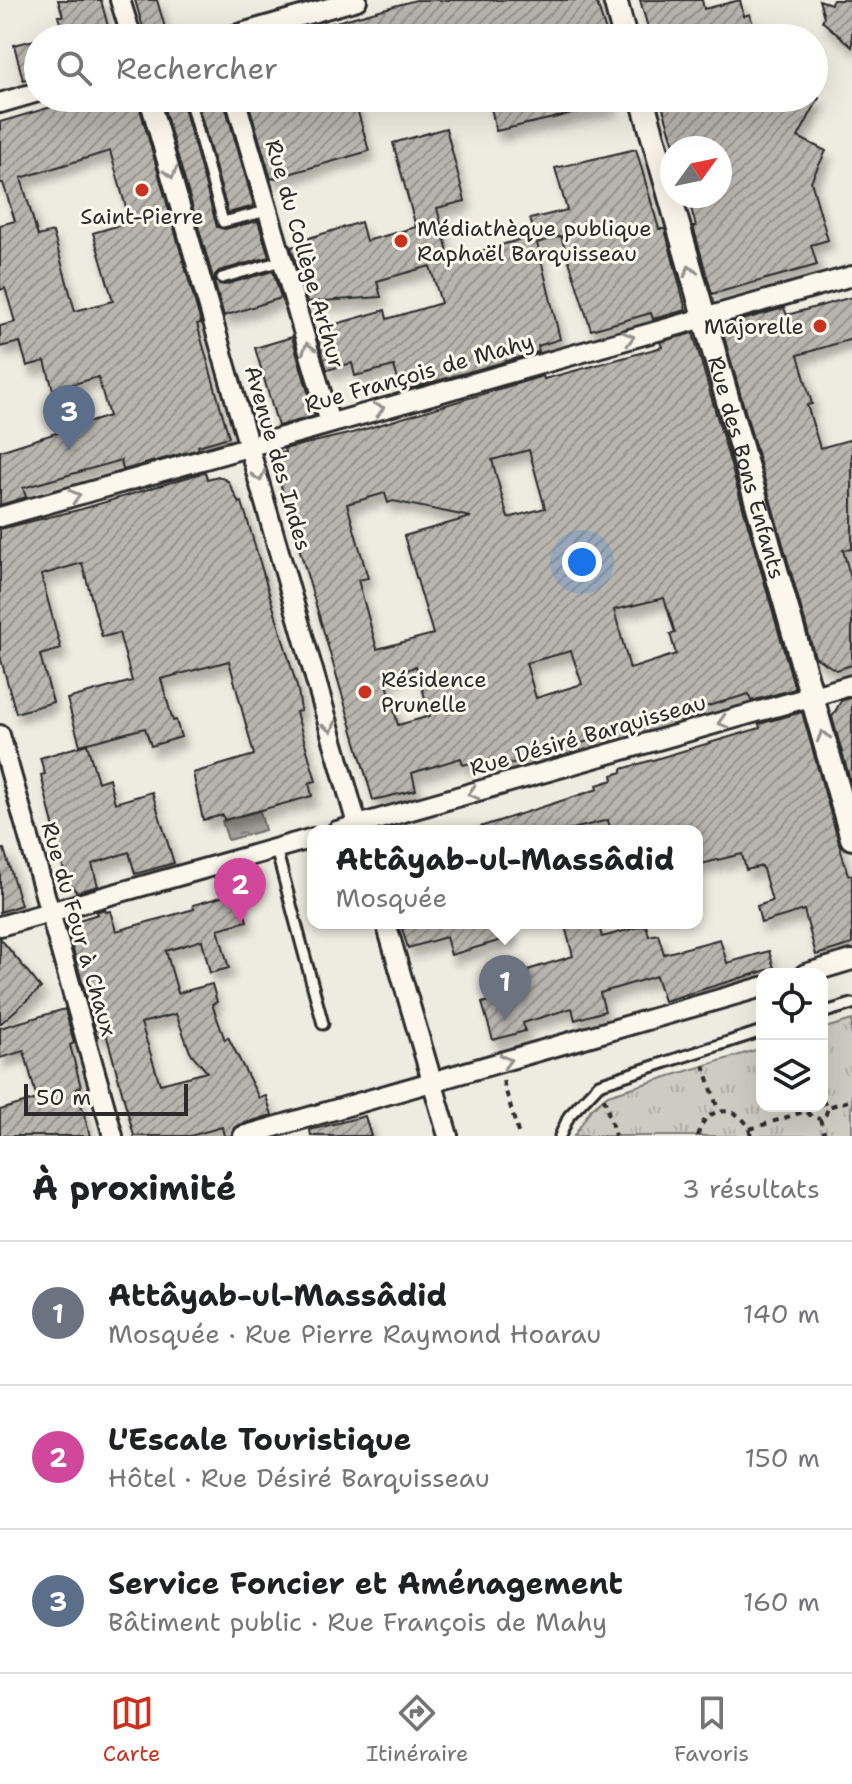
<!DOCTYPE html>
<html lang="fr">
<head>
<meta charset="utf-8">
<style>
  :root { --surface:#fff; --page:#f2f2f2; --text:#202124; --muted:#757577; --line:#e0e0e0; --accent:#c8321e }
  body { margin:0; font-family:"Shantell Sans",sans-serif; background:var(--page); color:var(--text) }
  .controls { position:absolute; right:24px; bottom:24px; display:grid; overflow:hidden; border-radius:16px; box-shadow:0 8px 32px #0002 }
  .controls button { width:72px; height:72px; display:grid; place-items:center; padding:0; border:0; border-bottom:2px solid var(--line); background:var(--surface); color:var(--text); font:40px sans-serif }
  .compass { position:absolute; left:660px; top:136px; width:72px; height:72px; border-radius:50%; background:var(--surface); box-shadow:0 8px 32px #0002; rotate:57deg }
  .scale { position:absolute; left:24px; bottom:20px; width:164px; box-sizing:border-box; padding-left:8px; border:4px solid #2b2b2b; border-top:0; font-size:22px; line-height:28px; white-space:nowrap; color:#2b2b2b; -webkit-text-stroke:6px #fbf7ec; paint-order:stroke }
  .you { position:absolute; left:582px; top:562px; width:28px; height:28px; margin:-20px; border:6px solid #fff; border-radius:50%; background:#1a73e8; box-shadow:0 0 0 12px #1a73e833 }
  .badge { display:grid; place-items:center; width:52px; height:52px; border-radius:50%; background:var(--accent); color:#fff; font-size:26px; font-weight:700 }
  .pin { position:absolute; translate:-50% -66px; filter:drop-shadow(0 2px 4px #0008) }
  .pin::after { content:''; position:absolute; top:42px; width:28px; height:24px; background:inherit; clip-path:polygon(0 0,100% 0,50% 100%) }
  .popup { position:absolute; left:307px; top:825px; width:396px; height:104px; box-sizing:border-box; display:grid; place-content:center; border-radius:16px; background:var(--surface); filter:drop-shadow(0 2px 6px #0005); font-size:26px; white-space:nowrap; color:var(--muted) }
  .popup b { font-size:30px; color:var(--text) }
  .popup::after { content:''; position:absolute; left:50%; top:100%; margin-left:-16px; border:16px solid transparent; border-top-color:var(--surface) }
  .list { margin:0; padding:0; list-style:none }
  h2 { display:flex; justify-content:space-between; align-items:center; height:104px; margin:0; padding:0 32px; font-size:34px }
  h2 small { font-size:26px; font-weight:400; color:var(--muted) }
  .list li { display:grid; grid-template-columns:52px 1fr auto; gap:24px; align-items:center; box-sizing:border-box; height:144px; padding:0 32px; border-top:2px solid var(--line) }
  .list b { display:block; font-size:30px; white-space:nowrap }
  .list p { margin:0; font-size:26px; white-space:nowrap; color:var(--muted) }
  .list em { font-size:26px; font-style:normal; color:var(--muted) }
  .icon { flex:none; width:44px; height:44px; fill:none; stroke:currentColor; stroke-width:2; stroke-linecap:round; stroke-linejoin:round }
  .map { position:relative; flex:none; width:852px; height:1136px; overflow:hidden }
  .search { position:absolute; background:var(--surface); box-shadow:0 8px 32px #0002; left:24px; right:24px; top:24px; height:88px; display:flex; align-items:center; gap:20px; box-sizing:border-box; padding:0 28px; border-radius:44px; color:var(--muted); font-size:30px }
  .sheet { height:536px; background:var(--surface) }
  nav { display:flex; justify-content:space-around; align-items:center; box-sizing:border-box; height:112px; border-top:2px solid var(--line); background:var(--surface); font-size:22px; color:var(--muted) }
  nav a { display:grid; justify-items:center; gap:4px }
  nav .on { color:var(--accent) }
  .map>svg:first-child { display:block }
  .grass { fill:url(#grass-tufts); stroke:#7c7b76; stroke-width:2 }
  .water { fill:url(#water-ripples); stroke:#74726e; stroke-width:2 }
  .building { fill:url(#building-hatch); stroke:#2b2b2b; stroke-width:2; fill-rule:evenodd; filter:url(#shadow) }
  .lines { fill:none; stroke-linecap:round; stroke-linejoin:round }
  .service-casing { stroke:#2b2b2b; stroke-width:15 }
  .minor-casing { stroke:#2b2b2b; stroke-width:24 }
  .tertiary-casing { stroke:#2b2b2b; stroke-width:28 }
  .path { stroke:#2b2b2b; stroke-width:4; stroke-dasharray:6 6; stroke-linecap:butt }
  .service { stroke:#fbf7ec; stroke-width:9 }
  .minor { stroke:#fbf7ec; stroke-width:18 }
  .tertiary { stroke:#fbf7ec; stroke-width:22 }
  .oneway { stroke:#93918c }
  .poi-dot { fill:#c8321e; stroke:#fbf7ec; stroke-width:3 }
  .labels { text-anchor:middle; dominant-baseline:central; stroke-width:6; stroke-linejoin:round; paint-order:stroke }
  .poi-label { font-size:22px; fill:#2b2b2b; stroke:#fbf7ec; text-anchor:start }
  .street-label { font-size:22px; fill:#2b2b2b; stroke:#fbf7ec }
</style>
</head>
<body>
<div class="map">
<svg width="852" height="1136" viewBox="0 0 852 1136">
  <defs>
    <pattern id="grass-tufts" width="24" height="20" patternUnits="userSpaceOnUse" patternTransform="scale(2)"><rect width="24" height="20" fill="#cecbc2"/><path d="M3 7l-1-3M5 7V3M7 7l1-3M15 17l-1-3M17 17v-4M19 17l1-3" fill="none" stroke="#b1aea7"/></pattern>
    <pattern id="water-ripples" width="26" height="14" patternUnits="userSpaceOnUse" patternTransform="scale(2)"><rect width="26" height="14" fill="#a4a29a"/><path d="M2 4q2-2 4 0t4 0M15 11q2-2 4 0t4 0" fill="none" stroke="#86847e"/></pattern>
    <pattern id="building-hatch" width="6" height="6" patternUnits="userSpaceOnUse" patternTransform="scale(2)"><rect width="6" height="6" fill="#b8b5ae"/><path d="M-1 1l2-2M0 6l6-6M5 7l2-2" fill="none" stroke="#96938e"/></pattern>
    <filter id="shadow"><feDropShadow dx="5" dy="9" stdDeviation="4" flood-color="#0004"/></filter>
  </defs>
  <rect width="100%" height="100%" fill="#eeebe0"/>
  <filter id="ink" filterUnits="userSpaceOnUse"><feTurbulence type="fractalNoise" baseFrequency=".0125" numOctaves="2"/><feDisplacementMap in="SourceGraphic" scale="16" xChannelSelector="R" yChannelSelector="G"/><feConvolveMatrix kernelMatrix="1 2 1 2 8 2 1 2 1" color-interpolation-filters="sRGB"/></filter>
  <g filter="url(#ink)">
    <path class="grass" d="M852,1020V1136H574L591,1109L608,1095L762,1048V1106H822V1029Z"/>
    <path class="water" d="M260,811L265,830L228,840L222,821Z"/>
    <path class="building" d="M58,0H101L111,38H64L58,16H63Z
      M135,0H157L168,38H146Z
      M416,0H596L608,38H288L287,32L306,27L307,30Z
      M640,0H702L704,9L740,0L744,16L750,14L755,32L736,38H651Z
      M819,0L831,4L833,0H852V47L822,21L824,17Z
      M38,39V76L23,80L14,45Z
      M82,98H137L201,323L197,324L229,437L198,446L199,449L123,470L121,460L23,488L26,497L0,505V451L109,416L98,377L53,390L45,361L27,366L20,342L0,347V326L15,322L5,288L0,290V225L15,221L3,183H0V122ZM110,151L130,222L93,233L113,301L75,311L53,232L38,236L21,178Z
      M161,98H184L183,104L217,227L225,229L258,221L269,257L219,271L215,275V281L224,285L273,271L281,298L224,316Z
      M196,98H223L254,206L228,213Z
      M272,98H354L369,151L271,179L249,105Z
      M489,98H611V105L496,131Z
      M660,98H819L798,137L826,151L811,181L828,240L811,245L817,265L712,294L693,226H696L690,205L695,204L693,196H720V148H675Z
      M446,128L465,201L437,208L450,260L535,235L530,219L567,210L555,168L636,149L659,229H665L686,310L653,319L651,313L591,330L561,236L537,243L560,339L538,346L539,352L401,391L394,366L355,376L352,363L327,370L315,330L385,310L387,319L441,303L430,266L377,281L381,297L307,302L291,247L310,242L309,238L361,222L366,241L416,227L393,143Z
      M852,297V339L798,355L812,404L807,405L820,448L852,439V549L843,550L852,582V665L836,670L815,657L721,326L784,308L787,315Z
      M693,333L795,689L751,701L749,694L489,770L485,759L463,765L461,758L412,773L416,790L373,800L272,455L285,452L284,449L352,433L543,376L544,379L619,359L662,347L660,342ZM529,450L545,508L508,518L492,460ZM385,493L388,503L393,501L471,517L404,536L433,634L377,649L358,580L368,578L347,504ZM664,598L675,633L670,634L676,654L630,669L614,610ZM571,651L582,684L536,698L526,663ZM416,666L430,716L398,725L386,680Z
      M292,337L315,416L278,426L255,348Z
      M205,472L207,479L218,476L228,481L239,503L242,502L298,690L301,711L296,712L316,781L309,783L312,796L224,820L223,815L203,820L193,773L254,755L229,661L161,679L173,721L176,720L181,737L151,746L145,728L80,745L67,699L132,681L119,633L102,637L82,563L41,575L61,649L40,655L53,702L16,713L0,656V529L82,509Z
      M852,697V787L832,717L841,701Z
      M802,712L848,875H852V944L816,955L804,910L761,923L757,906L772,901L762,866L746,870L742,854L697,865V831H611L608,820L565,831H481L480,827L598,789L597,785L613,780L612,775L622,772V769L760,728L759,724Z
      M87,744L98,782L109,778L115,803L152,792L174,863L135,874L129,852L92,864L98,886L77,892L66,880L41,775L45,774L40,758Z
      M4,849L21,905L0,912V850Z
      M239,892L247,921L218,929L229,968L210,973L202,940L166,951L178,993L212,984L217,1002L212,1004L225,1040L228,1037L259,1098L266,1096L272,1115L239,1125L234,1128L231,1136H224L222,1127L190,1136H134L106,1033L97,1036L66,924L98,914L96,912L105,909L106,912L110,911L116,931L194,909L193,905ZM176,1014L190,1052L207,1072L160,1084L141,1023Z
      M423,923H508L512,937L451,955L446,937L408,948L402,929Z
      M564,923H598L602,937L646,925L649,936L658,934L664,954L720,939L727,963L769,951L774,968L664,1001L656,976L600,993L605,1011L575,1020L572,1008L523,1023L525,1031L493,1040L482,1003L514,994L508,976L573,956Z
      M0,938L41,988L0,1024Z
      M65,1009L74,1043L70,1045L81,1087L77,1089L90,1136H0V1110L37,1099L24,1051L0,1058V1028Z
      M365,1116L371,1136H311L310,1130Z"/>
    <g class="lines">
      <g class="service-casing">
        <path id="service" d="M190,102L223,222L267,211
          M222,278L281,261
          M276,849L323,1024
          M822,1013L852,1004
          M560,1136L569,1116L599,1084L762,1031"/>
      </g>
      <g class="minor-casing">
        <path id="minor" d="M120,0L132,38
          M224,38L357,0
          M149,98L359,831
          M235,98L330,423
          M0,103L38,92
          M0,517C284,438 568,355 852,276
          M0,735L113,1136
          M337,831L852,685
          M386,923L448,1136
          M0,926L313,838
          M805,974L852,960
          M243,1136L762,987"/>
      </g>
      <g class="tertiary-casing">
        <g id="tertiary">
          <path d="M615,0L625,38"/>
          <path id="s1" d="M642,98L852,838"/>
        </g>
      </g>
      <path class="path" d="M704,1065L718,1110
        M503,1081L519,1136
        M604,1098L615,1136
        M822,1100L828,1107L852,1100
        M750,1129L806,1111L812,1117L820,1119
        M698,1136C703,1103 745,1103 751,1136
        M825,1136L820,1119L826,1114L828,1107"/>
      <use href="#service" class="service"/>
      <use href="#minor" class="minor"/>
      <use href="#tertiary" class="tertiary"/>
    </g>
    <defs><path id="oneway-chevron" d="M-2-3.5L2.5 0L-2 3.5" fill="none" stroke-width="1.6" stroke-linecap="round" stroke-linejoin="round" transform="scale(2)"/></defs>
    <g class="oneway">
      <use href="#oneway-chevron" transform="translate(171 173) rotate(74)"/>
      <use href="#oneway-chevron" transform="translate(690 271) rotate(-105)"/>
      <use href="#oneway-chevron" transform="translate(629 338) rotate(-16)"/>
      <use href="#oneway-chevron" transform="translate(308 348) rotate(-107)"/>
      <use href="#oneway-chevron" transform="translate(379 409) rotate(-16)"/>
      <use href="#oneway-chevron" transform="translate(259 476) rotate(74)"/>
      <use href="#oneway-chevron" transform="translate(75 496) rotate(-16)"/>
      <use href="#oneway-chevron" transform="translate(723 722) rotate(164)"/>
      <use href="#oneway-chevron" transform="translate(330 727) rotate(74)"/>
      <use href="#oneway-chevron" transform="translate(823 736) rotate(-106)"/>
      <use href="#oneway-chevron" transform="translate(473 793) rotate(164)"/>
      <use href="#oneway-chevron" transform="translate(506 1061) rotate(-16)"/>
    </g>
  </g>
  <g class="poi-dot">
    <circle cx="142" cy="190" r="8"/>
    <circle cx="401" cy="241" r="8"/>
    <circle cx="820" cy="326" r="8"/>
    <circle cx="365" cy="692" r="8"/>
  </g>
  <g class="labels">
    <g class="poi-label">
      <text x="142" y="216" text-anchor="middle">Saint-Pierre</text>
      <text x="417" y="228">Médiathèque publique<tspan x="417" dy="25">Raphaël Barquisseau</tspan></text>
      <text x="804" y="326" text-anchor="end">Majorelle</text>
      <text x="381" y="679">Résidence<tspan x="381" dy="25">Prunelle</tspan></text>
    </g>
    <g class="street-label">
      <text transform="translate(305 254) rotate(74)">Rue du Collège Arthur</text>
      <text transform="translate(419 373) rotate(-16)">Rue François de Mahy</text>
      <text transform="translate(278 458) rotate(74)">Avenue des Indes</text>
      <text stroke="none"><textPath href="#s1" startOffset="384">Rue des Bons Enfants</textPath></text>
      <text transform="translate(588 735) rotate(-16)">Rue Désiré Barquisseau</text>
      <text transform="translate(79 929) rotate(74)">Rue du Four à Chaux</text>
    </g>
  </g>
</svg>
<div class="controls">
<button><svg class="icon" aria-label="locate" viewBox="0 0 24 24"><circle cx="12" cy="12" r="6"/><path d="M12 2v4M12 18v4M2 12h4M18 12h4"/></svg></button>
<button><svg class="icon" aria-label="layers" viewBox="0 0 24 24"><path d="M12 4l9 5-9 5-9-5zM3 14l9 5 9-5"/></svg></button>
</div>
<svg class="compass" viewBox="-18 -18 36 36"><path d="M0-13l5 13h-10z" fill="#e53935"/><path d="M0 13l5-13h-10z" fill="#757577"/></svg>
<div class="scale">50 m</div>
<div class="you"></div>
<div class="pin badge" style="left:505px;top:1021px;background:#6b7280">1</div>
<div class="popup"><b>Attâyab-ul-Massâdid</b>Mosquée</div>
<div class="pin badge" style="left:240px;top:924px;background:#d1479c">2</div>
<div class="pin badge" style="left:69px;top:451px;background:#5c6f8a">3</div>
<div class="search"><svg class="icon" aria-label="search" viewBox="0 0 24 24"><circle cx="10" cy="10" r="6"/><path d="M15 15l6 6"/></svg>Rechercher</div>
</div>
<section class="sheet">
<h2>À proximité<small>3 résultats</small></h2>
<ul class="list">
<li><span class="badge" style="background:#6b7280">1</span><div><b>Attâyab-ul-Massâdid</b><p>Mosquée · Rue Pierre Raymond Hoarau</p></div><em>140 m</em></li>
<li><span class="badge" style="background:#d1479c">2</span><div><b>L'Escale Touristique</b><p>Hôtel · Rue Désiré Barquisseau</p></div><em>150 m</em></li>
<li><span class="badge" style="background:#5c6f8a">3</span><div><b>Service Foncier et Aménagement</b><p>Bâtiment public · Rue François de Mahy</p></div><em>160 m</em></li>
</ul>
</section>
<nav>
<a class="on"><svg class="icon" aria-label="map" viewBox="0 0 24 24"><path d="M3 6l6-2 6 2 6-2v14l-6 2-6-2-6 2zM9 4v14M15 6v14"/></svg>Carte</a>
<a><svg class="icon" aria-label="directions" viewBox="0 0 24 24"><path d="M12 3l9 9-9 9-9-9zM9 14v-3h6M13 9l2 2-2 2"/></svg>Itinéraire</a>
<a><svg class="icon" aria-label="saved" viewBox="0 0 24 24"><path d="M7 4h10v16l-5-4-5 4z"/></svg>Favoris</a>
</nav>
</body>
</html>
